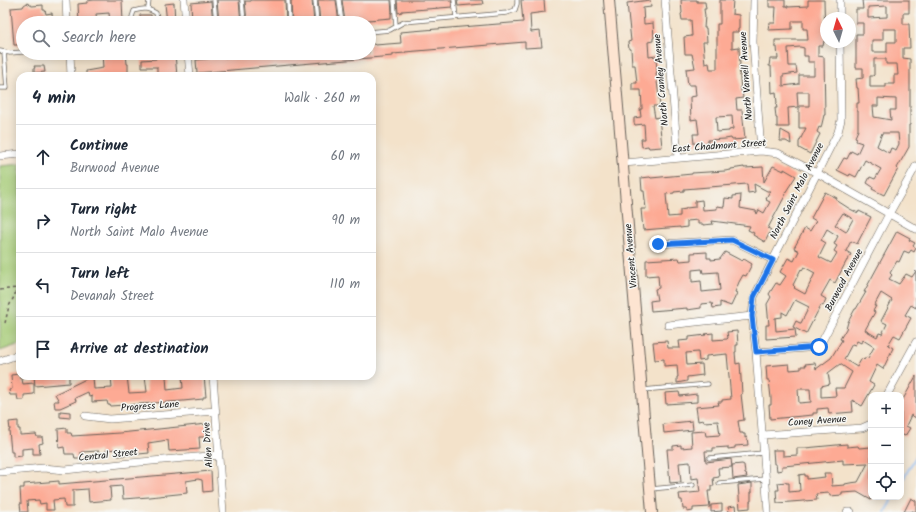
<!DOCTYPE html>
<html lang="en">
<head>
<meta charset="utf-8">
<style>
  :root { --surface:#fff; --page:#f6f6f7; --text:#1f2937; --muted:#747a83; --line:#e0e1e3 }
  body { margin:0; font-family:Kalam,sans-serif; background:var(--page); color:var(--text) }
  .controls { position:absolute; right:12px; bottom:12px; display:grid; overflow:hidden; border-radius:8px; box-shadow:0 2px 10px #0003 }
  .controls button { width:36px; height:36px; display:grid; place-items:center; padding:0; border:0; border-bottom:1px solid var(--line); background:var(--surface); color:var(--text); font:20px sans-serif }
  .compass { position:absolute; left:820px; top:12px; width:36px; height:36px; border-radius:50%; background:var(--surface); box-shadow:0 2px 10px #0003; rotate:355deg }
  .stop { position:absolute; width:12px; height:12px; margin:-9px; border:3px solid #1a73e8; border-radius:50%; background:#fff }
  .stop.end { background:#1a73e8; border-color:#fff; box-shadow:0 1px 4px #0008 }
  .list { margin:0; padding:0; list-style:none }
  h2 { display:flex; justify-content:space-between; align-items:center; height:52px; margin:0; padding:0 16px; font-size:17px }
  h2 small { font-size:13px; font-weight:400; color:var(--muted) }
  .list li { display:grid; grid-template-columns:26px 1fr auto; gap:12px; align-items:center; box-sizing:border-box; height:64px; padding:0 16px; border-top:1px solid var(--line) }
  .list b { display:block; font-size:15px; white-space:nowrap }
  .list p { margin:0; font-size:13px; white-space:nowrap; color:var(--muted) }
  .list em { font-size:13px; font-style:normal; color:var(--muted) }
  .icon { flex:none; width:22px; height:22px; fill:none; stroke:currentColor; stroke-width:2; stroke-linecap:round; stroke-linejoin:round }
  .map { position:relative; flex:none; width:916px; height:512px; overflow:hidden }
  .search { position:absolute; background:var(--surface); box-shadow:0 2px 10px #0003; left:16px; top:16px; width:360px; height:44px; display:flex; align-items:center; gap:10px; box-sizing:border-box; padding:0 14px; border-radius:22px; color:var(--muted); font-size:15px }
  .panel { position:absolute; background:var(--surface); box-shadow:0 2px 10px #0003; left:16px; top:72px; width:360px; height:308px; border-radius:12px }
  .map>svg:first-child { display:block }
  .green { fill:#a4ca75; stroke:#607348 }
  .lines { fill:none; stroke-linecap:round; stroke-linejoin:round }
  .stream { stroke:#87bbf5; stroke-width:2 }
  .building { fill:#fdaa94; fill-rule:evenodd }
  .lane-casing { stroke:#676159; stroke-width:5 }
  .street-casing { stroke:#676159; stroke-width:8 }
  .secondary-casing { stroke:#676159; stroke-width:12 }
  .path { stroke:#676159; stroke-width:1.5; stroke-dasharray:3 3; stroke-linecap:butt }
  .lane { stroke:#fff; stroke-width:3.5 }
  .street { stroke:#fff; stroke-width:7 }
  .secondary { stroke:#fde4d1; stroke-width:10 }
  .route { stroke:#1a73e8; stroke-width:5 }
  .labels { text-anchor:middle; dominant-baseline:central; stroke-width:3; stroke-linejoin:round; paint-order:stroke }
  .street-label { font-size:10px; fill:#1c1c1c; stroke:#f6f6f2 }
</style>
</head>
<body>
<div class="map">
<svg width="916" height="512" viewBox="0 0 916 512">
  <rect width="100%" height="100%" fill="#f6f6f2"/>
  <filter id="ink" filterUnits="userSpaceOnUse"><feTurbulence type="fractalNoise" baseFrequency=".025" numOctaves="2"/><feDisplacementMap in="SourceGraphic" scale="8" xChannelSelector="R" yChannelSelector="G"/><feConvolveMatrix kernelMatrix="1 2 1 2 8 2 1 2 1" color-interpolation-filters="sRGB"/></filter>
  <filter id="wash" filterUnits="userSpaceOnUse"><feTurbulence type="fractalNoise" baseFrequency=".012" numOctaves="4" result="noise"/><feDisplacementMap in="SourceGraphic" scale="16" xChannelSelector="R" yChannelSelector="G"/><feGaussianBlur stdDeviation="0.9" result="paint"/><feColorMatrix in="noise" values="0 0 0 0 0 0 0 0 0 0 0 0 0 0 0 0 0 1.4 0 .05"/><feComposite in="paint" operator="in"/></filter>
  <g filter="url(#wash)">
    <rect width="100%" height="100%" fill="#f3e2ca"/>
    <path class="green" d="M20,164V344L0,351V166Z"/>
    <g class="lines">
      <path class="stream" d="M901,483L916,456
        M885,512L893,497"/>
    </g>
    <g id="blocks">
      <path class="building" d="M94,0H122L123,23H110L109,13L96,14L97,23H79L78,4L87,3V1Z
        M217,0H239L241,23H219Z
        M251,0H285L286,23H247L245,1H251Z
        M291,0H312L314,23H292Z
        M318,0H336L339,23H320Z
        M342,0H391L392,13H391V18L345,22Z
        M397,0H451L452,7L402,11V12L398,13Z
        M457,0H482L483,4L458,6Z
        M521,0H544L545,12L530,14L531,32L540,31L542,47L525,48V42L405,52V53L393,54V56L197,73L196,60L215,58V57L224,56V58L266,54L265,53H369V44H374L375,45L401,43L400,32L523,22Z
        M650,0L651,7L643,8L644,24L653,23L654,38H653V41L648,42L649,57L656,56L657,73H656L660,106H653L655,118L659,117L662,147L649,148L648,146L642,147L641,139H645L644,124L635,125L634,123V118L641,117L640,109H642V108L641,90H632V83H637L635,65H632L631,49H629L628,42L631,41L627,3Z
        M681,0H697V2H705L706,9H704L705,16L704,28H706L707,42H703L705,64L709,63L710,69H717V24H720V0H733L732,14L739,15V29H738V32H732V48L739,47V48L740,65H739L741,91H742L743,98L736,99L737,110H742L745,139L732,140L731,138L725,139L708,140V143L694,144L693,134H699L697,119L691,120L690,99V97L696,96L695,85H688L686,69L695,68L694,63L692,54H685L684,37L692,36L691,20H682L681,14L682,13ZM732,116L733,129L729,130V131L717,132L716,117Z
        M769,0H785V6H788V7L808,6V0H824L825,41H824L823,46H818V56L824,57L825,115H824L821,128L819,127L817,132L820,134L810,154L799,148V142L806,128H799V106H809V92H797L798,107L788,108L789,127H777V118H776L775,108H777L776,104H777L776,92L772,93L771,66H769L770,59H778L777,47H775V40H808L807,29H803V21H792V29L768,30L769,23H775L776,7H769ZM800,47L804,48V56H808V62H814V75H799V84L783,86V75L797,73L796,66H789L788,48Z
        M862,0H909V13H903V24H909L910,48H903V58L910,59V125H909V147L897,168L898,169L884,195L872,189L873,187L867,183L870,177L875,179L881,169L865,160L856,177L850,174L849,176L837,170L844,158L847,159L851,151L857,154L862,143L856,141L857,138L855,137L858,130V111H857V103H859L858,88H857L856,79L863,78V68H856V34H863V23H856V9H863ZM887,6V17L868,18V7ZM883,29H896V42H887V52H872V40H883ZM874,59H886V64H897L898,75H894V84H886V87H870V76H873L874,75ZM878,98L896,99V110H890L891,120L874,117L873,106H878ZM882,133H898L899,144L896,150L891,148L889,153L877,146Z
        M211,1L213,23H192L191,3Z
        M27,3L32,6L43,5V10H45L46,14L52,13L53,23H23V45H14L11,8L23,7L24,5Z
        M174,3L175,23H167L165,4Z
        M140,15H151L152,23H140Z
        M102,53H126L127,64H128V76H86V71L103,68Z
        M175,54L177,76H157V67H142V60L156,59V56Z
        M34,66H44L45,72L34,73V68H35Z
        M781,130L790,135L791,144L786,141H780Z
        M773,166L784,171V169L796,176L785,193L786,194L768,228L771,230L765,242L753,235L754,233L748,230L750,226L712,221L713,224L703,225V224H698V220L687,221V227L680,228V227L643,230L641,209H646L644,191H642L641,178L650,177L651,178L692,174V173L725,171L731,170V169L744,167V168L763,167L764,182ZM747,184L748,193L755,192L754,184L767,191H770L766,198L767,199L766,200L770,202L764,213L759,210L757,214L756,211L740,208L741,195L733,196V199L725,198L724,207L717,206V209L703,210L702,200L695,201V207L686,208V209L680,210V216L668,217L666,194L674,193V192L684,191V189Z
        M825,192L837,198L836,200L850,209L858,213L859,211L871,217L857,244L851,241L846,251L851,254L848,260H847L835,283L830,280L821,296L826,299L823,306L821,305L806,334L793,327L796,321L800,323H801L809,307L795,300L787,315L782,312V317L775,318L776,331L795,329L796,337L766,339V325H769L767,304L771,297L769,294L776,283L780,285L786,276L780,272L788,258L794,261L799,251L794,248L805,228L810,231L816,221L811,218ZM843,213L853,219L846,232L835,225ZM827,229L838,236L834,244L837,246L834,251L837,253L831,263L819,257L826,243L821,240ZM804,267L815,273L805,294L794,288L795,287L793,285L801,269L802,270Z
        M897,231L910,238L909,240L915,243L913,246L916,248L914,252L911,250L909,253L904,251L899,262L897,261L890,273L892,275L889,279L899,284L906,274L912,277L916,271V308L911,305L905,315L911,318L900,338L894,335L888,345L893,348L883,369L877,365L869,382L874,385L862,406L852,400L853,412L829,414L828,408L817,409V413H813V415L770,419L769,405H771V398L769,380H767L766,366L789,364L790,370L801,369V366H806L805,364L815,363L816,369L831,358L842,340L840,339L846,329L848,322L855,309H856L866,292H864ZM881,293L892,300L881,321L887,324L882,334L879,333L877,337L865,330L875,312L873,311L876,306H874ZM863,340L874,347L868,358L866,357L864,360L862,358L857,367L844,359L852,344L855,345L857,341L861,343L862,341H863ZM840,364L852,372L844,388H835L836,396L821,397V386L830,384L828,373ZM798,389H810L811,402L799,403Z
        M707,252V258H711V260L720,259L725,252L742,261L744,259L752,264L746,276L743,275L739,282L735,292L737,293L731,306L720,302V307L713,308L712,303L701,304V308L687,310V308L651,311L650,301L657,300L655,289L659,288L658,275L646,276V260L679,258L680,261L691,260V253ZM702,269L703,273L718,272L720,290L702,292L701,281L692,282V270Z
        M737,331L738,345H736V352H735L736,364L740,363L742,394H741L744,420L738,421L740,433H743V434H745V438L747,437L748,445L735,446V448L728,449V447L713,448V451H705L706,462L731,459L732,467L718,468L719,477L713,478L714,486H711V491H708L710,507L693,508V511L687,512V509H683L682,500H680L679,494L700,492L698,478L691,479L690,462L679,463L681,482L670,483L667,449H673V446L681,445V448L692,447L691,432L705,431L706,436L720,435L718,421L704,422L703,420L698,421L696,407L719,405L718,402H722V400L731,399L727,354L706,356V360L699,361L698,352L686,353L687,365L702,364L703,375L687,377V381L677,383V377H678L677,365L664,366V359L655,360L653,342L667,341L668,348H680L679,341L689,340V337L706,335L705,334L713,333V340L727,339L728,338L727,332Z
        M19,374L20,379H22L23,384L34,383V394L24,395V400H18L17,395H10L9,390L12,389L11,375Z
        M34,376H69V383L35,386Z
        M111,376H127L129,393L147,392L145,376H166L167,390L183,388L182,376H204L206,397H203V399L183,401L110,406V405H108L107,401L92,402V396L89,397L88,392L75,398L76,401L60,408H55L54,401H59L55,394L86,379L85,378H86L93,377L94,389L112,388Z
        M916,376V418L911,415L906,426L910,428L905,436L901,434V403Z
        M679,392L680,396L697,394V402L666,404L665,393Z
        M60,411L70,412V418L60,417Z
        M18,421V429H20V435L36,434L37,437H42L43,443L39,444L40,454H33V448L22,449V456L13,457V452H11L9,430H10L9,422Z
        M692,421L693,430L664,433L663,424Z
        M207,424L208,437H199L200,449L169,451L168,440L148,443L149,453L118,456L117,449L106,450L107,456H100L99,451L81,452V459H75L74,454H65L64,447L59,448L58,429L67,428V433H71L72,436L120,433Z
        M847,444V447L858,446L859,448L871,447V500L857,492L842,493V495L830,496L829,493L816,494L817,500L777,503L776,490H779L778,483L786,482V483H789V492L800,491L799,475L805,474V476H807V479L825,477L824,473H831L832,486L845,485V484L850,483L858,482L868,463L843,464V460L784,466H782V470L777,471L776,464H774L773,450H783V456L797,455V448H805Z
        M742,464L744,465L745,474H746L747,477L733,479L732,465Z
        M211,471L212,491L203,492L202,480L198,479L186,481L187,493L149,497L123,499L122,486L110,487L111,500L89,502L88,489L73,490V507H65L64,499L53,500L54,510H46V503L40,504L39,500L27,501L28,512H21L20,504H21L20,488H24V484L59,481V484Z
        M752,483V492H751V501H750V508L740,509L738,485Z
        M911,498L916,501V512L912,511L911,512H904Z
        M722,504V511L711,512V505Z
        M735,506L736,512H729L728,507Z"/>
    </g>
  </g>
  <g filter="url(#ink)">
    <use href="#blocks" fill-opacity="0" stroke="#676159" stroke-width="1"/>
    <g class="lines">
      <g class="lane-casing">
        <path id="lane" d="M214,0L216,23
          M242,0L244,23
          M288,0L289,23
          M315,0L317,23
          M339,0L342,23
          M394,0L396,26
          M454,0L456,17
          M148,9L149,0
          M132,23V17L134,11C144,8 147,8 156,13L158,23
          M369,32L390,30L404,22L507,13L515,10L517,4V0
          M0,51L10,53L23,52
          M70,56L92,54V53
          M0,88H7L4,52
          M643,390L708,384
          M709,458L763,453
          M719,483L765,479
          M651,489L693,485"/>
      </g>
      <g class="street-casing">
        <path id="street" d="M66,0L67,23
          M184,0L186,23
          M665,0L678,158
          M754,0L753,42L761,151
          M840,0V18
          M70,53L71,76
          M188,53L190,76
          M0,156L20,154
          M624,163L761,151L778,153L817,173L916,229
          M658,244L732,240L773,260
          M668,325L752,316
          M756,352L819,347L889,214L916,166
          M0,361L20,354
          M213,376L223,512
          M887,395L916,342
          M85,416L110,419L216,411
          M763,435L862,428L871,424
          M0,472L43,468L65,470L130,463L219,455
          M768,512L756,352L752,316L754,297L838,132L841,120L840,42
          M847,512H851"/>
      </g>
      <g class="secondary-casing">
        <path id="secondary" d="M609,0L652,512"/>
      </g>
      <path class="path" d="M0,290L16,288L20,287
        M5,323L9,306L15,295L16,288"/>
      <use href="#lane" class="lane"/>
      <use href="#street" class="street"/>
      <use href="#secondary" class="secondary"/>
    </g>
  </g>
  <g class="lines" filter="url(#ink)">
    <path class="route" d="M658,244L732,240L773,260L754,297L752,316L756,352L819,347"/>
  </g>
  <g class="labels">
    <g class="street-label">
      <text transform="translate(746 76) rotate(-94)">North Varnell Avenue</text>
      <text transform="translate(661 80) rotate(-95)">North Cranley Avenue</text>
      <text transform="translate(719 146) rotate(-4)">East Chadmont Street</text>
      <text transform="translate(797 191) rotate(-63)">North Saint Malo Avenue</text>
      <text transform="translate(631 256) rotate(-95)">Vincent Avenue</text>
      <text transform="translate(844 280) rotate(-62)">Burwood Avenue</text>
      <text transform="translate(150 406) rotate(-4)">Progress Lane</text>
      <text transform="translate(817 421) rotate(-4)">Coney Avenue</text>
      <text transform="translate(208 445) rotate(-94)">Allen Drive</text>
      <text transform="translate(108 455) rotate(-6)">Central Street</text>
    </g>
  </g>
</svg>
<div class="controls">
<button>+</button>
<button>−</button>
<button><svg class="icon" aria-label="locate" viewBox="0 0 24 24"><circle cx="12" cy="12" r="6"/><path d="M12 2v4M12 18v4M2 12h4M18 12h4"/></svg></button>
</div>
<svg class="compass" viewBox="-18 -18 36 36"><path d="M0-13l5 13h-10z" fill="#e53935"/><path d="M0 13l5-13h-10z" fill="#747a83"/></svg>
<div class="stop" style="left:819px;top:347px"></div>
<div class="stop end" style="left:658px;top:244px"></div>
<div class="search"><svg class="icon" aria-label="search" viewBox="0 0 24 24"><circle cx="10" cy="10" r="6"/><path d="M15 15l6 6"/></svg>Search here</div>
<section class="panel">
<h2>4 min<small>Walk · 260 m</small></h2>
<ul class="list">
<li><svg class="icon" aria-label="ahead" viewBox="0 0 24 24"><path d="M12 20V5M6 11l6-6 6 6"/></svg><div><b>Continue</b><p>Burwood Avenue</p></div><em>60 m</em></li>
<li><svg class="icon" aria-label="right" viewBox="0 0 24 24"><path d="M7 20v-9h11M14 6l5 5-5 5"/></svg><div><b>Turn right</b><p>North Saint Malo Avenue</p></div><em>90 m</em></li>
<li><svg class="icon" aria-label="left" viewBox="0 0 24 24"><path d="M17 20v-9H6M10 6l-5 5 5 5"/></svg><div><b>Turn left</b><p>Devanah Street</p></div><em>110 m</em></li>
<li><svg class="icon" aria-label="arrive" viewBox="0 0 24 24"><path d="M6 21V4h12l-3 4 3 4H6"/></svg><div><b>Arrive at destination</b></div></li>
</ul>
</section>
</div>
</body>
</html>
